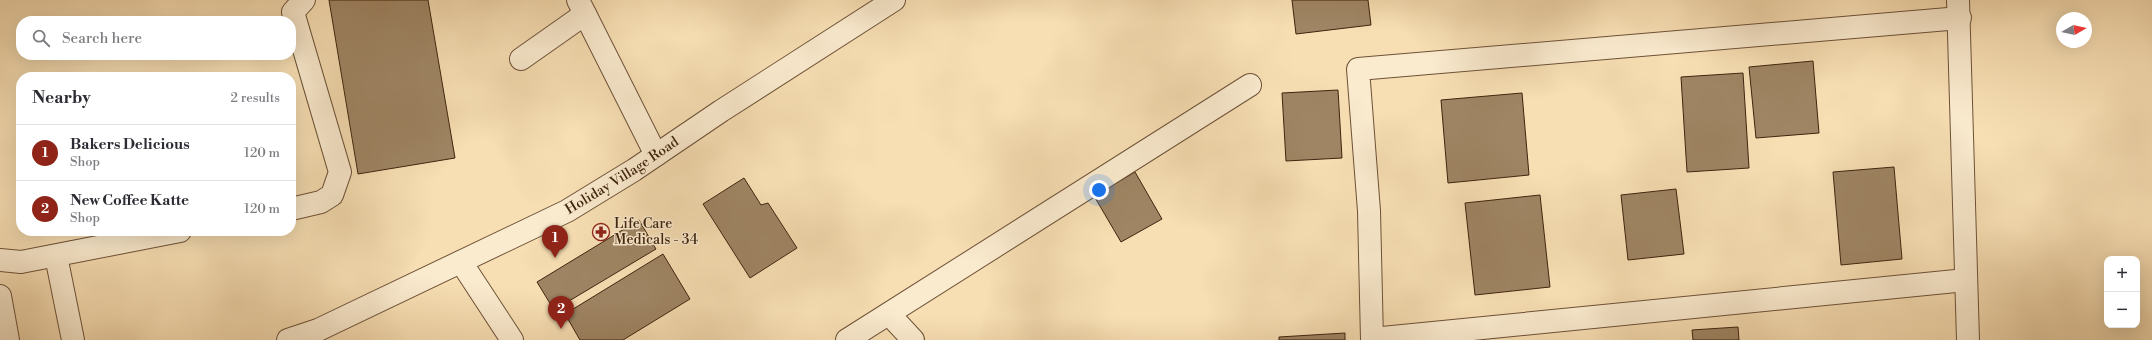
<!DOCTYPE html>
<html lang="en">
<head>
<meta charset="utf-8">
<style>
  :root { --surface:#fff; --page:#f7f7f7; --text:#2b2b33; --muted:#7c7c81; --line:#e1e1e2; --accent:#8f2418 }
  body { margin:0; font-family:"Libre Bodoni",serif; background:var(--page); color:var(--text) }
  .controls { position:absolute; right:12px; bottom:12px; display:grid; overflow:hidden; border-radius:8px; box-shadow:0 4px 16px #0002 }
  .controls button { width:36px; height:36px; display:grid; place-items:center; padding:0; border:0; border-bottom:1px solid var(--line); background:var(--surface); color:var(--text); font:20px sans-serif }
  .compass { position:absolute; left:2056px; top:12px; width:36px; height:36px; border-radius:50%; background:var(--surface); box-shadow:0 4px 16px #0002; rotate:81deg }
  .you { position:absolute; left:1099px; top:190px; width:14px; height:14px; margin:-10px; border:3px solid #fff; border-radius:50%; background:#1a73e8; box-shadow:0 0 0 6px #1a73e833 }
  .badge { display:grid; place-items:center; width:26px; height:26px; border-radius:50%; background:var(--accent); color:#fff; font-size:13px; font-weight:700 }
  .pin { position:absolute; translate:-50% -33px; filter:drop-shadow(0 1px 2px #0008) }
  .pin::after { content:''; position:absolute; top:21px; width:14px; height:12px; background:inherit; clip-path:polygon(0 0,100% 0,50% 100%) }
  .list { margin:0; padding:0; list-style:none }
  h2 { display:flex; justify-content:space-between; align-items:center; height:52px; margin:0; padding:0 16px; font-size:17px }
  h2 small { font-size:13px; font-weight:400; color:var(--muted) }
  .list li { display:grid; grid-template-columns:26px 1fr auto; gap:12px; align-items:center; box-sizing:border-box; height:56px; padding:0 16px; border-top:1px solid var(--line) }
  .list b { display:block; font-size:15px; white-space:nowrap }
  .list p { margin:0; font-size:13px; white-space:nowrap; color:var(--muted) }
  .list em { font-size:13px; font-style:normal; color:var(--muted) }
  .icon { flex:none; width:22px; height:22px; fill:none; stroke:currentColor; stroke-width:2; stroke-linecap:round; stroke-linejoin:round }
  .map { position:relative; flex:none; width:2152px; height:340px; overflow:hidden }
  .search { position:absolute; background:var(--surface); box-shadow:0 4px 16px #0002; left:16px; top:16px; width:280px; height:44px; display:flex; align-items:center; gap:10px; box-sizing:border-box; padding:0 14px; border-radius:16px; color:var(--muted); font-size:15px }
  .panel { position:absolute; background:var(--surface); box-shadow:0 4px 16px #0002; left:16px; top:72px; width:280px; height:164px; border-radius:16px }
  .map>svg:first-child { display:block }
  .building { fill:#9f8564; stroke:#3f240e }
  .lines { fill:none; stroke-linecap:round; stroke-linejoin:round }
  .minor-casing { stroke:#6d5237; stroke-width:24 }
  .minor { stroke:#faeace; stroke-width:22 }
  .labels { text-anchor:middle; dominant-baseline:central; stroke-width:3; stroke-linejoin:round; paint-order:stroke }
  .street-label { font-size:14px; fill:#3f240e; stroke:#faeace }
  .poi-label { font-size:14px; fill:#3f240e; stroke:#faeace; text-anchor:start }
</style>
</head>
<body>
<div class="map">
<svg width="2152" height="340" viewBox="0 0 2152 340">
  <rect width="100%" height="100%" fill="#f7deb3"/>
  <filter id="stains"><feTurbulence type="fractalNoise" baseFrequency=".005" numOctaves="4"/><feColorMatrix values="0 0 0 0 .2 0 0 0 0 .09 0 0 0 0 .02 0 0 0 .5 -.17"/></filter>
  <radialGradient id="worn" r=".72"><stop offset=".6" stop-color="#630" stop-opacity="0"/><stop offset="1" stop-color="#630" stop-opacity=".3"/></radialGradient>
  <path class="building" d="M329,0H428L455,158L358,174Z
    M1292,0H1368L1371,25L1296,34Z
    M1813,61L1819,133L1756,138L1749,67Z
    M1743,73L1749,168L1687,172L1681,77Z
    M1338,90L1342,158L1286,161L1282,93Z
    M1522,93L1529,175L1448,183L1441,100Z
    M1894,167L1902,259L1841,265L1833,172Z
    M1135,172L1162,219L1121,242L1094,196Z
    M744,178L761,205L768,203L797,248L750,278L703,204Z
    M1676,189L1684,254L1628,260L1621,195Z
    M1540,195L1550,287L1475,295L1465,203Z
    M639,220L656,249L554,310L537,282Z
    M663,254L690,299L623,340H580L565,314Z
    M1738,327L1739,340H1693L1692,330Z
    M1345,333V340H1279V337Z"/>
  <g class="lines">
    <g class="minor-casing">
      <g id="minor">
        <path d="M578,0L656,155"/>
        <path d="M1958,0L1968,340"/>
        <path d="M521,59L585,14"/>
        <path d="M291,209L321,202L332,195L340,172L293,12L304,0"/>
        <path d="M56,256L73,340"/>
        <path d="M0,260L21,262L180,231"/>
        <path d="M461,262L512,340"/>
        <path d="M0,296L8,340"/>
        <path d="M889,314L913,340"/>
        <path d="M1372,339L1966,280"/>
        <path id="s1" d="M288,340L318,330L567,211L634,170L721,111L894,0"/>
        <path d="M847,340L1250,85"/>
        <path d="M1372,340L1369,211L1358,69L1960,18"/>
      </g>
    </g>
    <use href="#minor" class="minor"/>
  </g>
  <defs>
    <g id="pharmacy-ring" transform="scale(0.9)"><circle r="9.5" fill="#faeace" stroke="#8f2418" stroke-width="1.5"/><path d="M-2-6h4v4h4v4h-4v4h-4v-4h-4v-4h4Z" fill="#8f2418"/></g>
  </defs>
  <g fill-rule="evenodd">
    <use href="#pharmacy-ring" x="601" y="232"/>
  </g>
  <g class="labels">
    <g class="street-label">
      <text stroke="none"><textPath href="#s1" startOffset="373">Holiday Village Road</textPath></text>
    </g>
    <g class="poi-label">
      <text x="614" y="224">Life Care<tspan x="614" dy="16">Medicals - 34</tspan></text>
    </g>
  </g>
  <rect width="100%" height="100%" filter="url(#stains)"/>
  <rect width="100%" height="100%" fill="url(#worn)"/>
</svg>
<div class="controls">
<button>+</button>
<button>−</button>
</div>
<svg class="compass" viewBox="-18 -18 36 36"><path d="M0-13l5 13h-10z" fill="#e53935"/><path d="M0 13l5-13h-10z" fill="#7c7c81"/></svg>
<div class="you"></div>
<div class="pin badge" style="left:555px;top:258px">1</div>
<div class="pin badge" style="left:561px;top:329px">2</div>
<div class="search"><svg class="icon" aria-label="search" viewBox="0 0 24 24"><circle cx="10" cy="10" r="6"/><path d="M15 15l6 6"/></svg>Search here</div>
<section class="panel">
<h2>Nearby<small>2 results</small></h2>
<ul class="list">
<li><span class="badge">1</span><div><b>Bakers Delicious</b><p>Shop</p></div><em>120 m</em></li>
<li><span class="badge">2</span><div><b>New Coffee Katte</b><p>Shop</p></div><em>120 m</em></li>
</ul>
</section>
</div>
</body>
</html>
